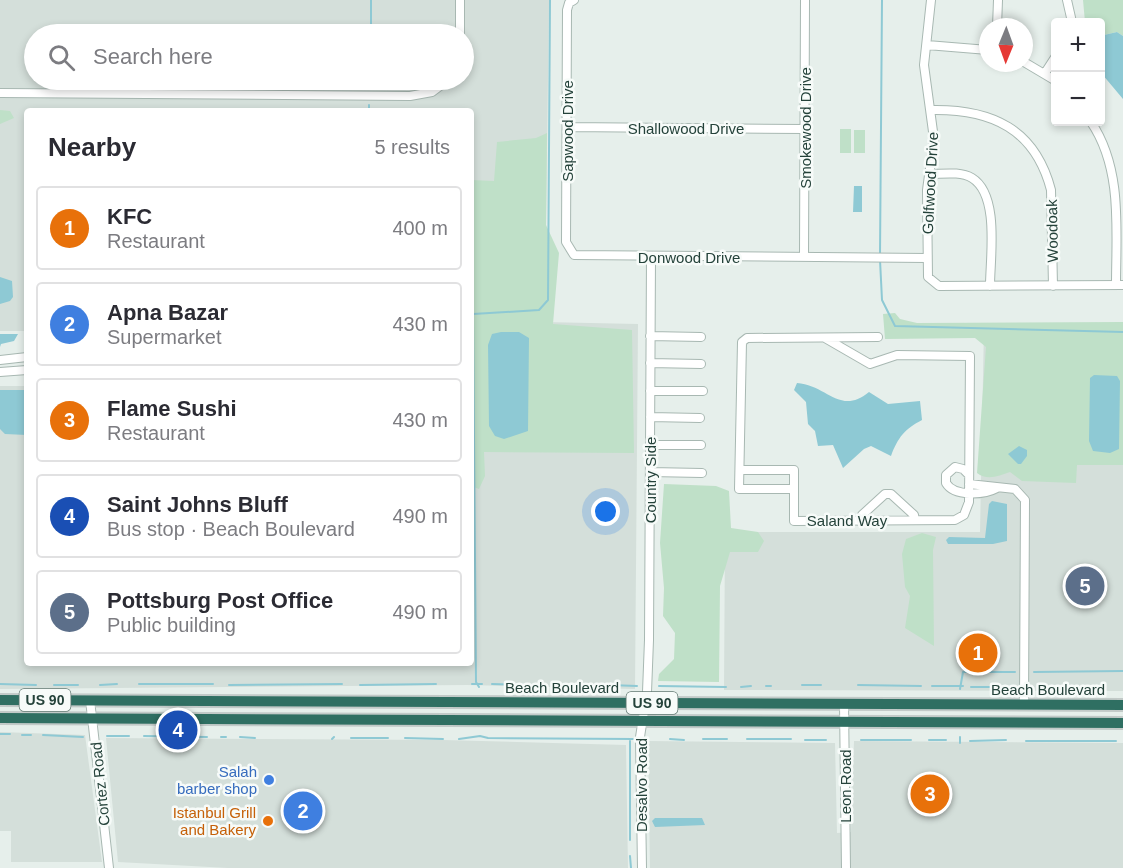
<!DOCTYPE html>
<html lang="en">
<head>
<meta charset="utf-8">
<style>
  :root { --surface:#fff; --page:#f7f7f7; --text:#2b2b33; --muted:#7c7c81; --line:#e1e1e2; --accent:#855347 }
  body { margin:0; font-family:Helvetica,sans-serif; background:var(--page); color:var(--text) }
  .controls { position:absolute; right:18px; top:18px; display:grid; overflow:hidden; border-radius:6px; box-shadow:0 3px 9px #0003 }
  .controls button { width:54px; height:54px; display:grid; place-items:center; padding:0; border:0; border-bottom:2px solid var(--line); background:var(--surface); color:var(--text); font:30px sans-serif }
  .compass { position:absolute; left:979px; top:18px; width:54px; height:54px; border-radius:50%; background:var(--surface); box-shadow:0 3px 9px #0003; rotate:181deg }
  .you { position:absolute; left:606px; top:512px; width:21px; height:21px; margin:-15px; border:4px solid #fff; border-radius:50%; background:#1a73e8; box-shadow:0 0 0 9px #1a73e833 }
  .badge { display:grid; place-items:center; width:39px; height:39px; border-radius:50%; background:var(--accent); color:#fff; font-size:20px; font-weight:700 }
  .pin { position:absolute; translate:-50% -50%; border:3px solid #fff; box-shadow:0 2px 6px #0006 }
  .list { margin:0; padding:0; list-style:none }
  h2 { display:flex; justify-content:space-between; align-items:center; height:78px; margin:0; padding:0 24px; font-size:26px }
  h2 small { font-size:20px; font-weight:400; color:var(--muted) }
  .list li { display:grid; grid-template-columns:39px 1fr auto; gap:18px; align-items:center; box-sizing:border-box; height:84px; margin:0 12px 12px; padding:0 12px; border:2px solid var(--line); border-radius:6px }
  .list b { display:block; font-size:22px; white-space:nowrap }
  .list p { margin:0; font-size:20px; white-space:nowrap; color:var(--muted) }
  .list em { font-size:20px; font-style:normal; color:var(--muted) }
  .icon { flex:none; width:33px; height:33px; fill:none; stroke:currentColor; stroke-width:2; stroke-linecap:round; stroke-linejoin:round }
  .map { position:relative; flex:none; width:1123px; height:868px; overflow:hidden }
  .search { position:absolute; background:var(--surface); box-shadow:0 3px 9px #0003; left:24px; top:24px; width:450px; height:66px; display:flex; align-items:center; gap:15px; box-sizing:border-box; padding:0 21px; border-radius:33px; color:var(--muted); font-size:22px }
  .panel { position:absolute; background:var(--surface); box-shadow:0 3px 9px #0003; left:24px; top:108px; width:450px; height:558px; border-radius:6px }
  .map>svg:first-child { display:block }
  .built { fill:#d4dfda; fill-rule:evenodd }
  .green { fill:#bfe0c8 }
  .water { fill:#8ec9d4 }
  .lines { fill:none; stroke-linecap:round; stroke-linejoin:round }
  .stream { stroke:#8ec9d4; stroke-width:2 }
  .minor-casing { stroke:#a8b8b2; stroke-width:10 }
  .highway-casing { stroke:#c2cac8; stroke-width:14 }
  .minor { stroke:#fff; stroke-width:8 }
  .highway { stroke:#2f6f62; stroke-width:10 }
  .shop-dot { fill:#3f7fe0; stroke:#f7fbf9; stroke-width:2 }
  .food-dot { fill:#e8710a; stroke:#f7fbf9; stroke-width:2 }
  .labels { text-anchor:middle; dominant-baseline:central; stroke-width:5; stroke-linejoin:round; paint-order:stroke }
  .shield { fill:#f7fbf9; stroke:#637a73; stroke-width:1.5 }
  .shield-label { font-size:14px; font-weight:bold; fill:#24423a }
  .street-label { font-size:15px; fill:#24423a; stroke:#f7fbf9 }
  .shop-label { font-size:15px; fill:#366cbe; stroke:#f7fbf9; text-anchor:end }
  .food-label { font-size:15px; fill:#c56008; stroke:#f7fbf9; text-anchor:end }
</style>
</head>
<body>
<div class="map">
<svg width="1123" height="868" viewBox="0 0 1123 868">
  <rect width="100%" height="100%" fill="#e6efeb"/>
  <path class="built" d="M0,0H549L546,226L471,225V111H27V331H0ZM34,34H464V80H34Z
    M543,322L638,324L635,689L467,685L0,689V386H27V663H471V436Z
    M984,326L1123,328V691L724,690L725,532H980Z
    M0,732L85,735L102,862H11V831H0Z
    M106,738L443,740L626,745L628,868H228L118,862Z
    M648,741L835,743L837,833L851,832L854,741L1123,743V868H650Z"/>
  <path class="green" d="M1083,0H1123V36L1117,32L1104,35V49L1101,47L1100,22H1085Z
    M0,110L10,111L14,118L0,124Z
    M840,129H851V153H840Z
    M854,130H865V153H854Z
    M547,133L546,225L559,253L553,324L632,330L634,453L484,452L485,476L479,489L471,486V180L494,181L497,142L536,138Z
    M895,313L900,319L917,323L1123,322V465H1077L1076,483L1022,481L1010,472C999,476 987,481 977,473L986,347L975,338L885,339L883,314Z
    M664,484L716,486L729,491L731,528L758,532L764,541L758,552H730L720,586L719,682L658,681L659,674L674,659L675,633L663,616L664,588L660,543Z
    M922,533L936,537L933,550L934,646L905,628L910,596L905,587L902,554L906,539Z"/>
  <path class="water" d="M1117,32L1123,36V99L1102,74L1104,35Z
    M854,186H862V212H853Z
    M0,277L12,281L13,297L10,301L0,304Z
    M501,332H519L529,338L528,431L504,439L495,436L489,426L488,345L492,334Z
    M0,334H18L14,341L1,344L0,347Z
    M1094,375L1117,376L1120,381L1119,449L1110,453L1093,451L1089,441L1090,378Z
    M797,383C827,385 840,416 869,392L888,404L920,401L922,420C905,429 898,437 891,456L871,446L864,449L843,468L833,445L818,446L815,431L808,424L806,402L794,390Z
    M0,390H27V435L5,434L0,429Z
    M1019,446L1027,450V456L1021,464H1018L1008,454Z
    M992,501L1007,504V541L993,544H948L946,540L949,537L985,538L989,504Z
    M655,818H702L705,825L655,827L652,821Z"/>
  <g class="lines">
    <path class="stream" d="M371,34V0
      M371,83V80
      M369,105V111
      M880,255L882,0
      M880,260L882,300L895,326L1123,332
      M1034,672L1123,671
      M0,684L36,685
      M139,684H213
      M472,684H482
      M492,684L533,685
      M54,685H78
      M100,685L117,684
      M229,685L342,684
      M360,685L436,684
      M560,685H602
      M609,685L637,686
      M802,685H821
      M858,685L921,686
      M659,686L726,687
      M766,686H771
      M932,686H963
      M479,687L476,682L473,314L539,310L548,300L550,0
      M741,687L751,686
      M971,687H998
      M960,689L963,672H1015
      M0,734H10
      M22,735H31
      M43,735L83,737
      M107,736H129
      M144,736L207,737
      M221,737H226
      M240,737L255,738
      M351,738H388
      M405,738L443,739
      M332,739L334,737
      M459,739L480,736L488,738L634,739
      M670,739L684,740
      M703,739H727
      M747,739H791
      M805,740H826
      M861,740H911
      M929,740H946
      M970,741L1006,740
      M1026,741H1116
      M960,743V737
      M630,840V741
      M630,856L631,868"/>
    <g class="minor-casing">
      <path id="minor" d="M574,0L569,3L567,10L566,242L574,255L927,258
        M931,0L924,65L934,139L927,190L928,277L939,286L1123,285
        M1067,0L1072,22
        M997,27L998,0
        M460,34V0
        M927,45L988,50
        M1024,62L1056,81
        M1045,73L1056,56
        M0,93L410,96L432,92L448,80
        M932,110C992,109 1035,129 1051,190L1053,286
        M1091,122C1123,169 1116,231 1116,285
        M567,127L805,129
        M930,174C943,174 960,171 972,178C1000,195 990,258 990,286
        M804,257L805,0
        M650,336L701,337
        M0,360L27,357
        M650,363L701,364
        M0,372L27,370
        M650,391H703
        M650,417L700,418
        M650,445H701
        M740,470H794V521L955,520L964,515L969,502L970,356L897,355L870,364L825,338
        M650,472L702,473
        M969,475L963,469L955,467L946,475V483C954,497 984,495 997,488
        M969,484L1015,489L1025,500L1024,704
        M794,489H739L742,342L747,338L878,337
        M861,520L862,515L885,494H891L914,515L915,520
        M90,700L109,868
        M844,704L846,868
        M642,868L640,737L647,692L649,640L651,257"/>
    </g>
    <g class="highway-casing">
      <path id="highway" d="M0,700L1123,705
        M0,718L1123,723"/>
    </g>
    <use href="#minor" class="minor"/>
    <use href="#highway" class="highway"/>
  </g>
  <circle class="shop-dot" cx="269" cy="780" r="6"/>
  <circle class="food-dot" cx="268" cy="821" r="6"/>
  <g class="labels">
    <g class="shield">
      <rect x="19.5" y="689" width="51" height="22" rx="4.5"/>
      <rect x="626.5" y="692" width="51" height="22" rx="4.5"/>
    </g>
    <g class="shield-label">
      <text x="45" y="700">US 90</text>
      <text x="652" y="703">US 90</text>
    </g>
    <g class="street-label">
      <text x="686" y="128">Shallowood Drive</text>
      <text transform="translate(805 128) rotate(-90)">Smokewood Drive</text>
      <text transform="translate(567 131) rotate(-90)">Sapwood Drive</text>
      <text transform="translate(930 183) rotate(-87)">Golfwood Drive</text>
      <text transform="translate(1052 231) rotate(-91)">Woodoak</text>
      <text x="689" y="257">Donwood Drive</text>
      <text transform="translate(650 480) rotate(-90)">Country Side</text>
      <text x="847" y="520">Saland Way</text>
      <text x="562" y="687">Beach Boulevard</text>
      <text x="1048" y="689">Beach Boulevard</text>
      <text transform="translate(100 784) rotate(-96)">Cortez Road</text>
      <text transform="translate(641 785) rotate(-90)">Desalvo Road</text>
      <text transform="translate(845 786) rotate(-90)">Leon Road</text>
    </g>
    <g class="shop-label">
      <text x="257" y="771">Salah<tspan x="257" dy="17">barber shop</tspan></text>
    </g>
    <g class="food-label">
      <text x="256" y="812">Istanbul Grill<tspan x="256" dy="17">and Bakery</tspan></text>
    </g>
  </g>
</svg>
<div class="controls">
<button>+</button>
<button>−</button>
</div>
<svg class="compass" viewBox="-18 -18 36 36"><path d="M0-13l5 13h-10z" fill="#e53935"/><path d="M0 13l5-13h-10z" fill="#7c7c81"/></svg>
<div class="you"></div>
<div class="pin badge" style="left:978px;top:653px;background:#e8710a">1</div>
<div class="pin badge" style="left:303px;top:811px;background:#3f7fe0">2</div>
<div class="pin badge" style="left:930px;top:794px;background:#e8710a">3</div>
<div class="pin badge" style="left:178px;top:730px;background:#1a4fb4">4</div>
<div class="pin badge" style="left:1085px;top:586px;background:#5c6f8a">5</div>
<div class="search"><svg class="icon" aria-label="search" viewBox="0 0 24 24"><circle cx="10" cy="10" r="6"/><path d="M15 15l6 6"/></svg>Search here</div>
<section class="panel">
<h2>Nearby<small>5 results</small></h2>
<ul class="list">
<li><span class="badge" style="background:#e8710a">1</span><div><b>KFC</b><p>Restaurant</p></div><em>400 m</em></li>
<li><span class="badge" style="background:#3f7fe0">2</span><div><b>Apna Bazar</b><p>Supermarket</p></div><em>430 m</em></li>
<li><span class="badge" style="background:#e8710a">3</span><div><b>Flame Sushi</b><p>Restaurant</p></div><em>430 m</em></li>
<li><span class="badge" style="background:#1a4fb4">4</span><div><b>Saint Johns Bluff</b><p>Bus stop · Beach Boulevard</p></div><em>490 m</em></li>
<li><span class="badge" style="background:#5c6f8a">5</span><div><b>Pottsburg Post Office</b><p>Public building</p></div><em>490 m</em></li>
</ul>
</section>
</div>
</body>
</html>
